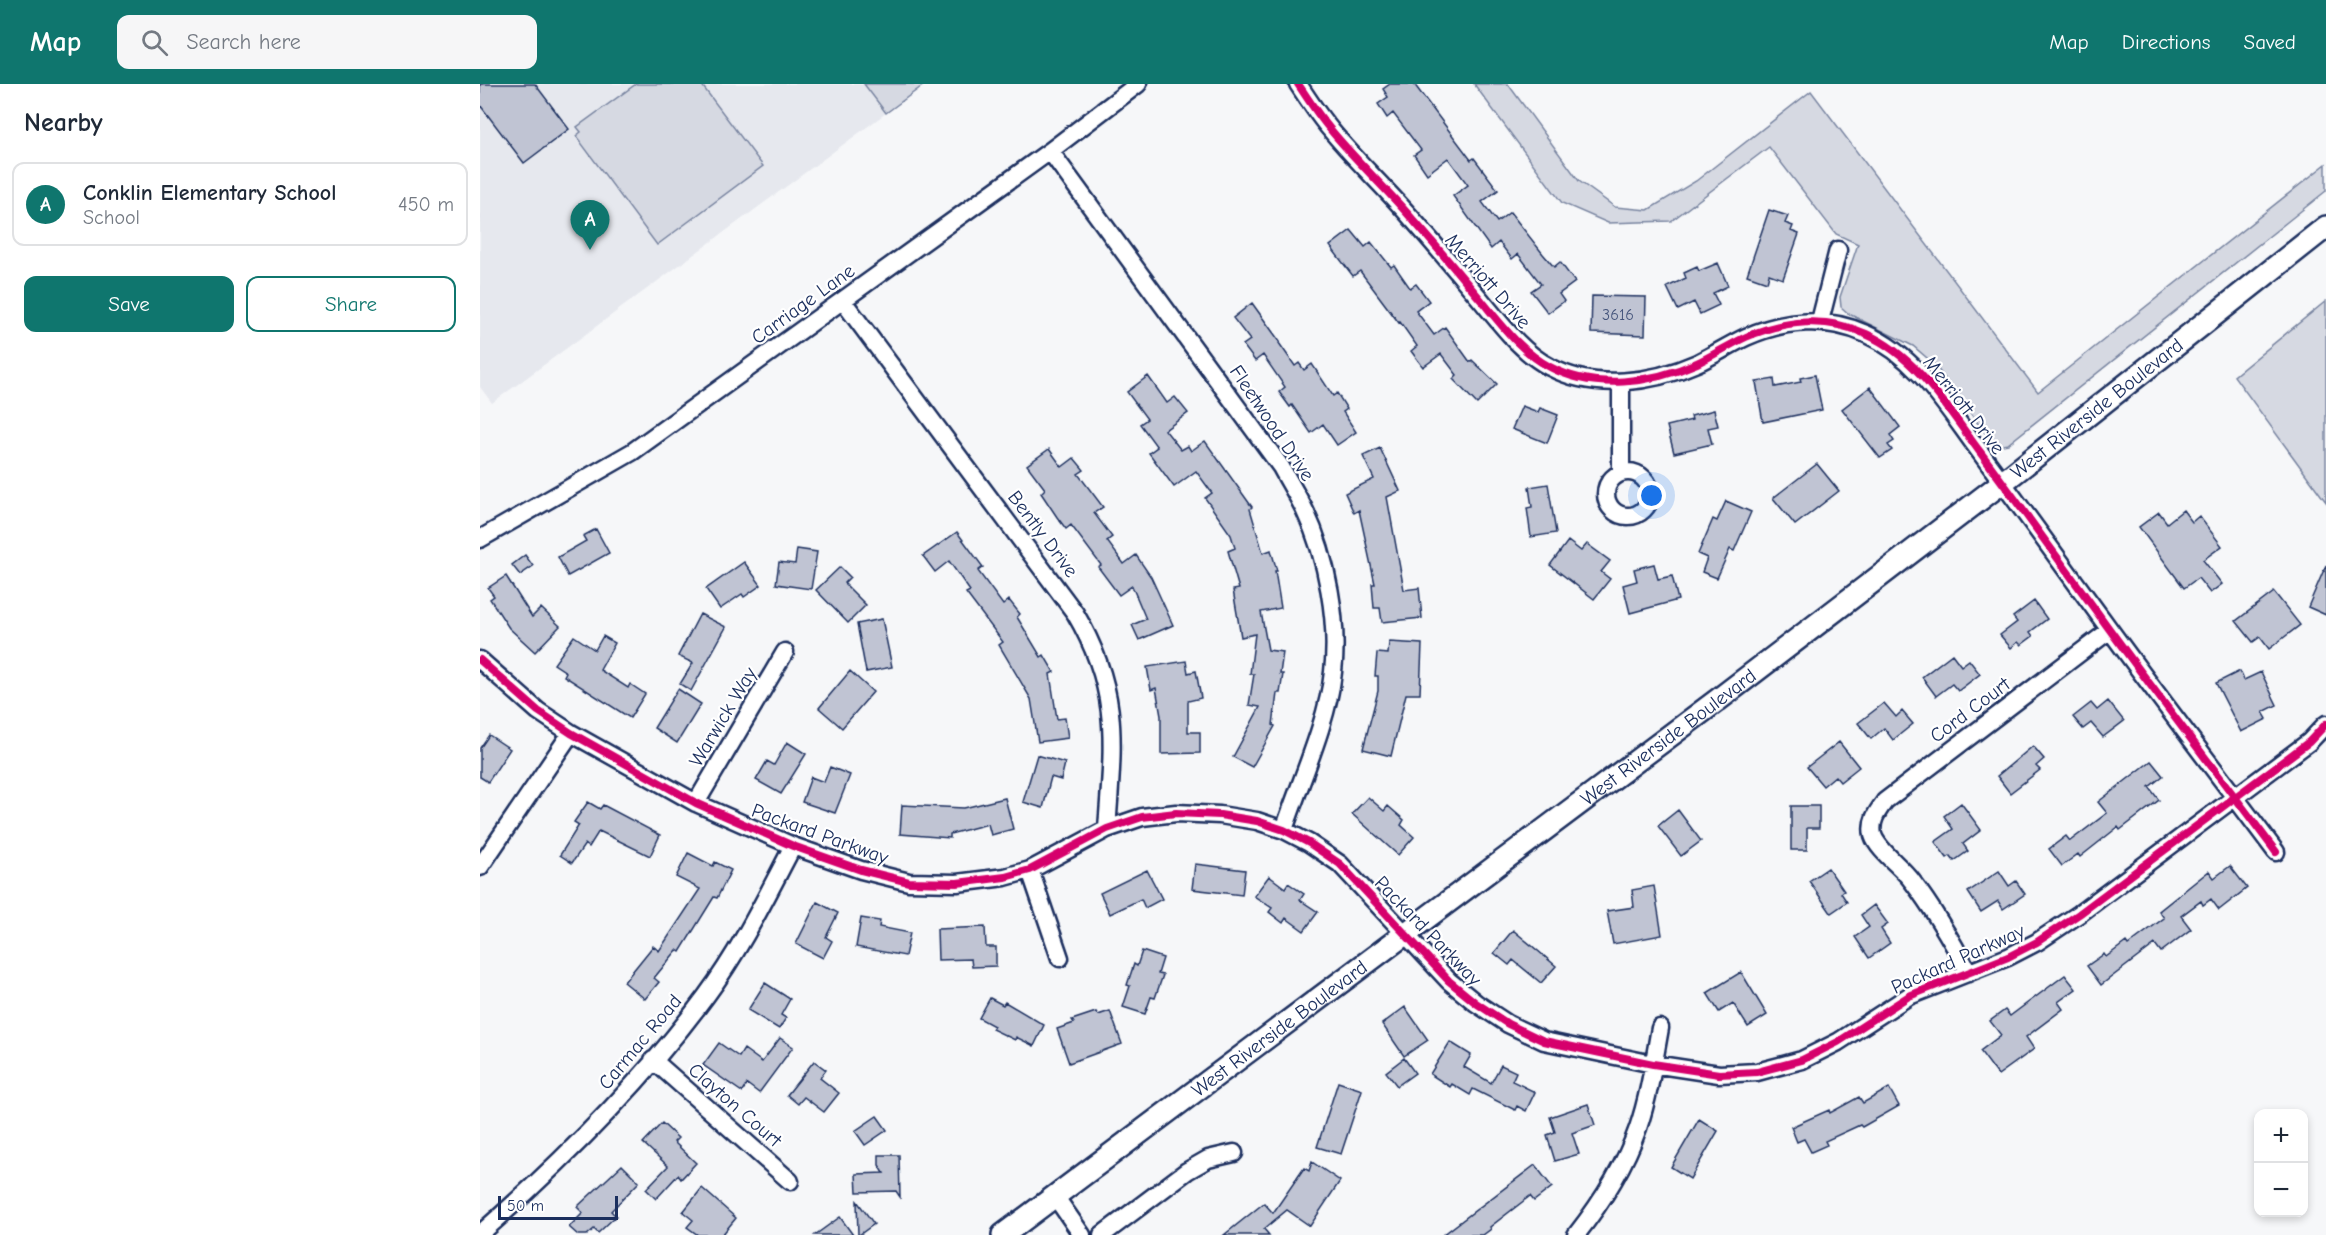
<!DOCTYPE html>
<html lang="en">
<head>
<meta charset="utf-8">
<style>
  :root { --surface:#fff; --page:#f6f6f7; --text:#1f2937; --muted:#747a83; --line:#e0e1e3; --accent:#0f766e }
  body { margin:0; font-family:"Comic Neue",sans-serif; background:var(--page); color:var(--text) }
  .controls { position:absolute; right:18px; bottom:18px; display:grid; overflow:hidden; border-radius:12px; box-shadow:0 3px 9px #0003 }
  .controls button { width:54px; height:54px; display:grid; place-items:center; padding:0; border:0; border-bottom:2px solid var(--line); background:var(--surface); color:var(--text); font:30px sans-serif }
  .scale { position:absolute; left:18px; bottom:15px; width:120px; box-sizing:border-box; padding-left:6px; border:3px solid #1b2f5e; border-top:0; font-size:16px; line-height:21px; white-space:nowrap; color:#1b2f5e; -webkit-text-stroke:4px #fff; paint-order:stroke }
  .you { position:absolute; left:1172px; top:412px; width:21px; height:21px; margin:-15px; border:4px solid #fff; border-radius:50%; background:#1a73e8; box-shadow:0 0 0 9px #1a73e833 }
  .badge { display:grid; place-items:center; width:39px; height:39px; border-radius:50%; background:var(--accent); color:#fff; font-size:20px; font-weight:700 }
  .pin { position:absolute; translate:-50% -50px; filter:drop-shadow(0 2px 3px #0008) }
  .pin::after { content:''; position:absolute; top:32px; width:21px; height:18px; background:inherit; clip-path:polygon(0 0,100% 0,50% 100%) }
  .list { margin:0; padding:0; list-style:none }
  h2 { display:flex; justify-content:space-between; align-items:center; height:78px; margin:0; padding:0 24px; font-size:26px }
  h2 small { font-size:20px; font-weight:400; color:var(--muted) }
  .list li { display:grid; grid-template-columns:39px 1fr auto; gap:18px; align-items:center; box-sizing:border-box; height:84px; margin:0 12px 12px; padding:0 12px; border:2px solid var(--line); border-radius:12px }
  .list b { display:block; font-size:22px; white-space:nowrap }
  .list p { margin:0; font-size:20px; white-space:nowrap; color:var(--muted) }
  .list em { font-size:20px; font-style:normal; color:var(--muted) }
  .actions { display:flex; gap:12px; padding:18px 24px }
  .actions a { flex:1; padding:14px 0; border:2px solid var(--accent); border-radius:12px; text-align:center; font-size:21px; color:var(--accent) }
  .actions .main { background:var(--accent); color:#fff }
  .icon { flex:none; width:33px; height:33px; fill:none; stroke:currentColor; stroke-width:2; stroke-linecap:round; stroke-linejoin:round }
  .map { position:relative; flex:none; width:1846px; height:1151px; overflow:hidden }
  header { display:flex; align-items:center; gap:36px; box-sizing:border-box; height:84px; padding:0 30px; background:var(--accent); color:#fff }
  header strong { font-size:28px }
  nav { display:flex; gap:33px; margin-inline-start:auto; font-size:21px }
  .search { width:420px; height:54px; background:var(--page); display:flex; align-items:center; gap:15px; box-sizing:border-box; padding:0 21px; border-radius:12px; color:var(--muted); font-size:22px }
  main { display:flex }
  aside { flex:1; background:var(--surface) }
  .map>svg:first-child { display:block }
  .built { fill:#e6e8ee }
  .green { fill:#d6d9e2; stroke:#7884a0; stroke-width:1.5 }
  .building { fill:#c0c4d3; stroke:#1b2f5e; stroke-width:1.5 }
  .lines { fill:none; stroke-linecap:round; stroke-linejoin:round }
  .minor-casing { stroke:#1b2f5e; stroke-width:21 }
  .major-casing { stroke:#1b2f5e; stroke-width:26 }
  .minor { stroke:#fff; stroke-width:16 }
  .major { stroke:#fff; stroke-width:21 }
  .cycleway-casing { stroke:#fff; stroke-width:11 }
  .cycleway { stroke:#d6006c; stroke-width:8 }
  .labels { text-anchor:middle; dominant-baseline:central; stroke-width:4.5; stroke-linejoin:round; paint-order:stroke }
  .number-label { font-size:16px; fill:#44547b }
  .street-label { font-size:20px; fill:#1b2f5e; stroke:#fff }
</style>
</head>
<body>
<header>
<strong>Map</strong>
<div class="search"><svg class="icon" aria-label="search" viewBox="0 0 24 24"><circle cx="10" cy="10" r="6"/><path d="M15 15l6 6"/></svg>Search here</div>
<nav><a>Map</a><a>Directions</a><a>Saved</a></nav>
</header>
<main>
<aside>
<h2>Nearby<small></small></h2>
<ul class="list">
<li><span class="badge">A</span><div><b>Conklin Elementary School</b><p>School</p></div><em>450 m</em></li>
</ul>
<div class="actions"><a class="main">Save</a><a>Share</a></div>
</aside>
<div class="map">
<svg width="1846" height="1151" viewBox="0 0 1846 1151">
  <rect width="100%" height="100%" fill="#f6f7f9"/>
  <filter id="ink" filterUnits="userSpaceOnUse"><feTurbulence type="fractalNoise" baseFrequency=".0167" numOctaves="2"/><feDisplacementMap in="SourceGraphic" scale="12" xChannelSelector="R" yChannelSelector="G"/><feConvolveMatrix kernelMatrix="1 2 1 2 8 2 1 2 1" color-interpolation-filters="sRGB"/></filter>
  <g filter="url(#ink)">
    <path class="built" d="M0,0H384L406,29L12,319L0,303Z"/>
    <path class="green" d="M156,0H221L283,82L177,161L96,52L101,48L97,43Z
      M384,0H445L406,29Z
      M994,0H1028L1099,97L1135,123L1168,126L1216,97L1331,7L1558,308L1846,80V107L1528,360L1517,362L1511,357L1454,280L1433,262L1369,230L1361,223L1360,213L1378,160L1356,150L1289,63L1191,137L1128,139L1082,119Z
      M1846,217V418L1754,292Z"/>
    <path class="building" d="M0,0H55L89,45L44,79L0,21Z
      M910,0H934L991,76L994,74L1018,106L1002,118L1017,138L1030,128L1063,170L1074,183L1080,178L1095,198L1079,210L1084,217L1068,229L1051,207L1061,200L1038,170L1032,175L1019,158L1011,165L973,112L988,101L968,74L947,90L934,71L941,66L913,29L907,34L898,20L908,13L903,5Z
      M1289,126L1308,132L1305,139L1313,142L1311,147L1319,150L1303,195L1289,190L1287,198L1267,191Z
      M871,146L885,163L891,158L911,183L914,181L930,204L936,200L949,217L936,227L954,251L965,243L990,278L992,276L1017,300L997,320L973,295L977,291L961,270L943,283L931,267L937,262L920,238L919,239L880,187L873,192L850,162Z
      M1238,179L1248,202L1233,209L1239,221L1220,230L1214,218L1198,226L1187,203L1206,194L1204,189L1217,183L1219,187Z
      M1112,212L1166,213L1165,251L1111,249Z
      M772,219L800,258L799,259L815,282L819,279L824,286L832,280L853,312L857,309L867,325L863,328L876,348L857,361L843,340L831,349L812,321L810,323L799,308L805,303L783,271L775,277L763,261L770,256L753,234Z
      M1335,291L1342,326L1283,338L1276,298L1294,295L1295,303L1321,298L1320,294Z
      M668,292L687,319L695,313L708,329L685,346L701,366L708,362L711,367L725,357L772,423L770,425L783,469L791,466L797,487H795L801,524L781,528L788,566L803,568L800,590H803L800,609H797L793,641L795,642L772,683L753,673L780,623L769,621L774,590H770L775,550L761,553L753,506L759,505L748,467L755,464L751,451L725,414L732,409L716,387L694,403L669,369L677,363L660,340L667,335L647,308Z
      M1390,303L1420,343L1410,351L1414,357L1408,361L1412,366L1400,374L1362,325Z
      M1042,322L1058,328L1060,324L1078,331L1067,359L1032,345Z
      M1234,326L1238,342L1228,344L1232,360L1194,369L1187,342L1212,336L1211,332Z
      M900,364L920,407L907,413L924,506L939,504L942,534L902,538L900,524H894L892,500H895L879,426L874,429L865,409L894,395L883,372Z
      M569,365L582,383L594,374L604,386L598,390L623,423L614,429L632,453L627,457L644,480L656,471L671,493L693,541L659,556L652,541L666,535L652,502L639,511L618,483L621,481L591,441L586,445L577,433L561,409L565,405L547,381Z
      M1337,380L1359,407L1315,441L1293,414Z
      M1068,400L1076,449L1051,453L1047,424L1052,423L1049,403Z
      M1246,417L1271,428L1254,467L1250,465L1237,494L1222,488L1227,474L1218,470L1233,435L1237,437Z
      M1703,426L1712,438L1719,432L1742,462L1723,476L1742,500L1730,509L1718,494L1704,504L1659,443L1679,428L1687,439Z
      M116,445L129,469L88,492L78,473L106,457L103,452Z
      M477,448L503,483L498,487L523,521L529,516L540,530L537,533L561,573L564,571L574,588L570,590L577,635L585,634L588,654L558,658L551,615L519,561L523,558L486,509L490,507L469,477L455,488L443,472Z
      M1088,457L1101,467L1107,460L1130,477L1121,488L1130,495L1114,515L1070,481Z
      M317,465L337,468L331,505L296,500L299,478L315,480Z
      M45,471L53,482L40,491L32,481Z
      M264,478L281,501L264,513L262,510L240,525L226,505Z
      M1174,480L1178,495L1192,492L1198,516L1150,529L1143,501L1157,497L1154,485Z
      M1846,481V531L1828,523Z
      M360,483L370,493L364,499L386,521L368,539L336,506Z
      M26,492L52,533L61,524L80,542L55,568L29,544L10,515L14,512L8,504Z
      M1794,508L1820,541L1789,565L1780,553L1773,558L1756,537Z
      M1554,517L1567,535L1550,548L1553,552L1541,561L1538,558L1531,564L1520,551L1537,538L1533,533Z
      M220,530L246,543L211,607L200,600L213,579L198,572Z
      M402,535L412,583L386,588L377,540Z
      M94,552L115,566L123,552L135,559L120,586L148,604L150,600L165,610L150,634L84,592L86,588L74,580Z
      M909,558L942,560L940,610H926L911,672L883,665L898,607V592H895L897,569L908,570Z
      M1472,570L1481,582L1489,576L1500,590L1478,607L1472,600L1456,612L1442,593Z
      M706,577L708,589L716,587L721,614L708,617V648H720V669L681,670V632L676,604L671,606L667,583Z
      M370,587L393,608L362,644L339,624Z
      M1760,587L1764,596L1781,588L1797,621L1783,628L1787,635L1761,648L1736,599Z
      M198,605L221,620L197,659L174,644Z
      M1628,617L1644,637L1623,653L1611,639L1603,645L1593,633L1611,619L1617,626Z
      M1404,619L1416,633L1422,627L1433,640L1413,656L1404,644L1391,655L1378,639Z
      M9,651L30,665L8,698L0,693V664Z
      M307,658L326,670L301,710L276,696L287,677L294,681Z
      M1359,658L1379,683L1360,698L1355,692L1343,702L1327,683Z
      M1553,662L1564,675L1556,682L1560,686L1530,709L1517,692Z
      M557,671L585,679L581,696L571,693L563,724L543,718Z
      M1671,677L1683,692L1669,703L1679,716L1640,746L1638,743L1600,773L1598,770L1582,782L1569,765L1586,752L1590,757L1627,729L1618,718Z
      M350,683L370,691L355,729L322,718L331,693L344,698Z
      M888,713L904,727L908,722L924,736L921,741L934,753L918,771L872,730Z
      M525,714L533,745L511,751L508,740L470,750V754L420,750L422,721L484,724Z
      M108,718L120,725L123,721L180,751L170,772L119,747L109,763L105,760L92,779L80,771L99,741L94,738Z
      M1481,719L1501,746L1483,760L1488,767L1474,777L1470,772L1467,774L1455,758L1473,745L1464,732Z
      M1311,722H1339V744H1327V766H1311Z
      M1198,726L1221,757L1201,772L1178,742Z
      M208,769L233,782L235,778L251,786L237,814L234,813L200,868L197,866L174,894L179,898L165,915L144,898L173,862L179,867L220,805L196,793Z
      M715,780L765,786L762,811L712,805Z
      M1750,782L1767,804L1739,826L1731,815L1723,821L1721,817L1701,832L1711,845L1681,868L1675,860L1621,901L1607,882L1624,870L1626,873L1646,858L1648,861L1684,834L1679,827L1729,787L1734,794Z
      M1348,784L1364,807L1361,809L1367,818L1351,829L1329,797Z
      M667,786L682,815L665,824L661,815L630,830L620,809Z
      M1519,787L1529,802L1536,797L1545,810L1523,825L1518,817L1501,828L1488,808Z
      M789,792L805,804L808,799L824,810L820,816L838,828L824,847L806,834L803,839L789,828L792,824L774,812Z
      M1174,802L1182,851L1133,860L1127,827L1154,823L1152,806Z
      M337,818L358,829L346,853L352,857L343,874L316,860Z
      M1394,821L1408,840L1401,845L1410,859L1389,874L1375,853L1389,843L1381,831Z
      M381,834L400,837L399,843L430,849L425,872L376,863Z
      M505,843L506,863H516V882L492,883L491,875L458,876L457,845Z
      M1033,846L1076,882L1061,899L1033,876L1029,881L1014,869Z
      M662,867L683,874L678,890L683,891L675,914L671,913L665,930L643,923L650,902L647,901L654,880L657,882Z
      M1261,888L1287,931L1268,943L1253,919L1239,928L1227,909Z
      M1585,891L1596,905L1578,918L1583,925L1546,953L1554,965L1518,991L1500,967L1521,951L1510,937L1525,926L1530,932Z
      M285,899L310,915L301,931L306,934L299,945L268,926Z
      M510,914L523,921L525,918L564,941L554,962L536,953L535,956L512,945L514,942L499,934Z
      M925,923L948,956L924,972L902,940Z
      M630,927L642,960L589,979L577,945L594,939L592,936L616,928L618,931Z
      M300,954L313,963L279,1009L267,1000L262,1008L223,981L239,959L259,973L264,965L282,978Z
      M970,958L991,971L984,983L1011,999L1021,981L1036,988L1032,997L1055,1008L1046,1027L1037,1022L1035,1026L993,1005L990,1011L972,1000L970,1003L950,990Z
      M924,974L935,989L917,1002L906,988Z
      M334,977L346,986L340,994L359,1009L344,1028L324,1013L318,1020L307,1011Z
      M858,998L882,1006L861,1070L837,1063Z
      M1409,1004L1419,1022L1382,1043L1380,1041L1345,1057L1347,1061L1331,1068L1324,1055L1317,1058L1311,1043L1349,1026L1350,1029L1379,1013L1383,1019Z
      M1108,1020L1115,1041L1092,1049L1099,1070L1075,1077L1067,1051L1075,1048L1070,1033Z
      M397,1032L407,1046L385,1061L375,1047Z
      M1219,1035L1238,1047L1210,1095L1191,1083Z
      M182,1039L198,1054L194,1058L216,1079L201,1095L198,1091L176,1115L166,1105L188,1082L163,1059Z
      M399,1071H419L420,1113L416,1107L377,1108L376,1090L404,1089L399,1081Z
      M832,1078L860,1097L830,1142L807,1126L784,1145L789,1151H744L784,1119L793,1129L824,1084L829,1087Z
      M142,1081L159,1098L131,1127L136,1132L118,1149L114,1145L107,1151H98L89,1143L103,1129L97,1123Z
      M1055,1081L1072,1103L1054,1117L1050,1112L1010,1143L1011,1145L1003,1151H963Z
      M222,1104L256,1134L242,1151H218L207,1143L213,1136L203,1128Z
      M377,1117L394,1140L379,1151H378Z
      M360,1133L373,1151H335Z"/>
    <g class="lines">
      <g class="minor-casing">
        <path id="minor" d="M818,0C828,15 838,31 850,45C876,77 907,105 934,137C957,163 979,190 1001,216C1021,240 1042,269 1070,283C1115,307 1172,299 1217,279C1234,271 1249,261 1266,253C1304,236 1347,232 1386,250C1438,273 1467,324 1500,368C1541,423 1581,479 1622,535C1679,614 1738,690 1796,768
          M570,67L801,383C809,398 818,412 825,427C847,473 859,539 853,588C848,637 820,698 804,746
          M363,217L595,529C641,607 633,659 627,745
          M1340,237L1358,166
          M1141,298V389
          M1126 410a22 22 0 1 1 44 0a22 22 0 1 1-44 0Z
          M0,455L152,368L570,67L658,0
          M0,576L58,627L91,649L216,719L313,762L381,786L429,798L477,799L525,793L550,786L627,745L662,733L696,729L740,731L777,737L804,746L829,759L860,780L969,897L996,919L1028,940L1064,957L1173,980L1239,990L1277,988L1322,976L1358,958L1429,912L1528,873L1557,858L1599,830L1829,658L1846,640
          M216,719L305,568
          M0,783L91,649
          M550,786L580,874
          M1489,889C1472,857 1454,826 1432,797C1422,783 1398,767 1393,751C1390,737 1397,728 1405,717L1630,546
          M173,976L310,1097
          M575,1112L602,1151
          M0,1150C82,1078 161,1000 226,912C261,865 286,813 313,762
          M622,1151L707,1087L728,1075L754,1069
          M1096,1151C1122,1118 1144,1084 1158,1044C1169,1012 1174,977 1180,944"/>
      </g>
      <g class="major-casing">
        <g id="major">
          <path id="s1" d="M523,1151L1239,615L1523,398L1846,143"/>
        </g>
      </g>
      <use href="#minor" class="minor"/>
      <use href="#major" class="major"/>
      <g class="cycleway-casing">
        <path id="cycleway" d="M818,0C828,15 838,31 850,45C876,77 907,105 934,137C957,163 979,190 1001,216C1021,240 1042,269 1070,283C1115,307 1172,299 1217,279C1234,271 1249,261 1266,253C1304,236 1347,232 1386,250C1438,273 1467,324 1500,368C1541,423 1581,479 1622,535C1679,614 1738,690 1796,768
          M0,576L58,627L91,649L216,719L313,762L381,786L429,798L477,799L525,793L550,786L627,745L662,733L696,729L740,731L777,737L804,746L829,759L860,780L969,897L996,919L1028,940L1064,957L1173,980L1239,990L1277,988L1322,976L1358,958L1429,912L1528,873L1557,858L1599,830L1829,658L1846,640"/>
      </g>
      <use href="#cycleway" class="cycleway"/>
    </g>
  </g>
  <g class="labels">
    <g class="number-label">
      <text x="1138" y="231">3616</text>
    </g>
    <g class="street-label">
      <text transform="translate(1008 197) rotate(49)">Merriott Drive</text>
      <text transform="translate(323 220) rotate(-36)">Carriage Lane</text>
      <text transform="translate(1484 321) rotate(52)">Merriott Drive</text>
      <text stroke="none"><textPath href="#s1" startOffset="1371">West Riverside Boulevard</textPath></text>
      <text transform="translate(792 339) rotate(56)">Fleetwood Drive</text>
      <text transform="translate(563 450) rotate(53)">Bently Drive</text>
      <text transform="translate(1490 626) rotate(-37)">Cord Court</text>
      <text transform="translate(243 633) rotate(-59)">Warwick Way</text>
      <text stroke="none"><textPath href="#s1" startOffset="831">West Riverside Boulevard</textPath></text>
      <text transform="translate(340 750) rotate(20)">Packard Parkway</text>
      <text transform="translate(948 847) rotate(46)">Packard Parkway</text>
      <text transform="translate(1478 875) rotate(-24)">Packard Parkway</text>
      <text stroke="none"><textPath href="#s1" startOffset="345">West Riverside Boulevard</textPath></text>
      <text transform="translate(160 958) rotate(-50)">Carmac Road</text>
      <text transform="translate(255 1021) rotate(41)">Clayton Court</text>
    </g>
  </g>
</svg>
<div class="controls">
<button>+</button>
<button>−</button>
</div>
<div class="scale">50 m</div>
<div class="you"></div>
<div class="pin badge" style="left:110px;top:166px">A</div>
</div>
</main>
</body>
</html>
